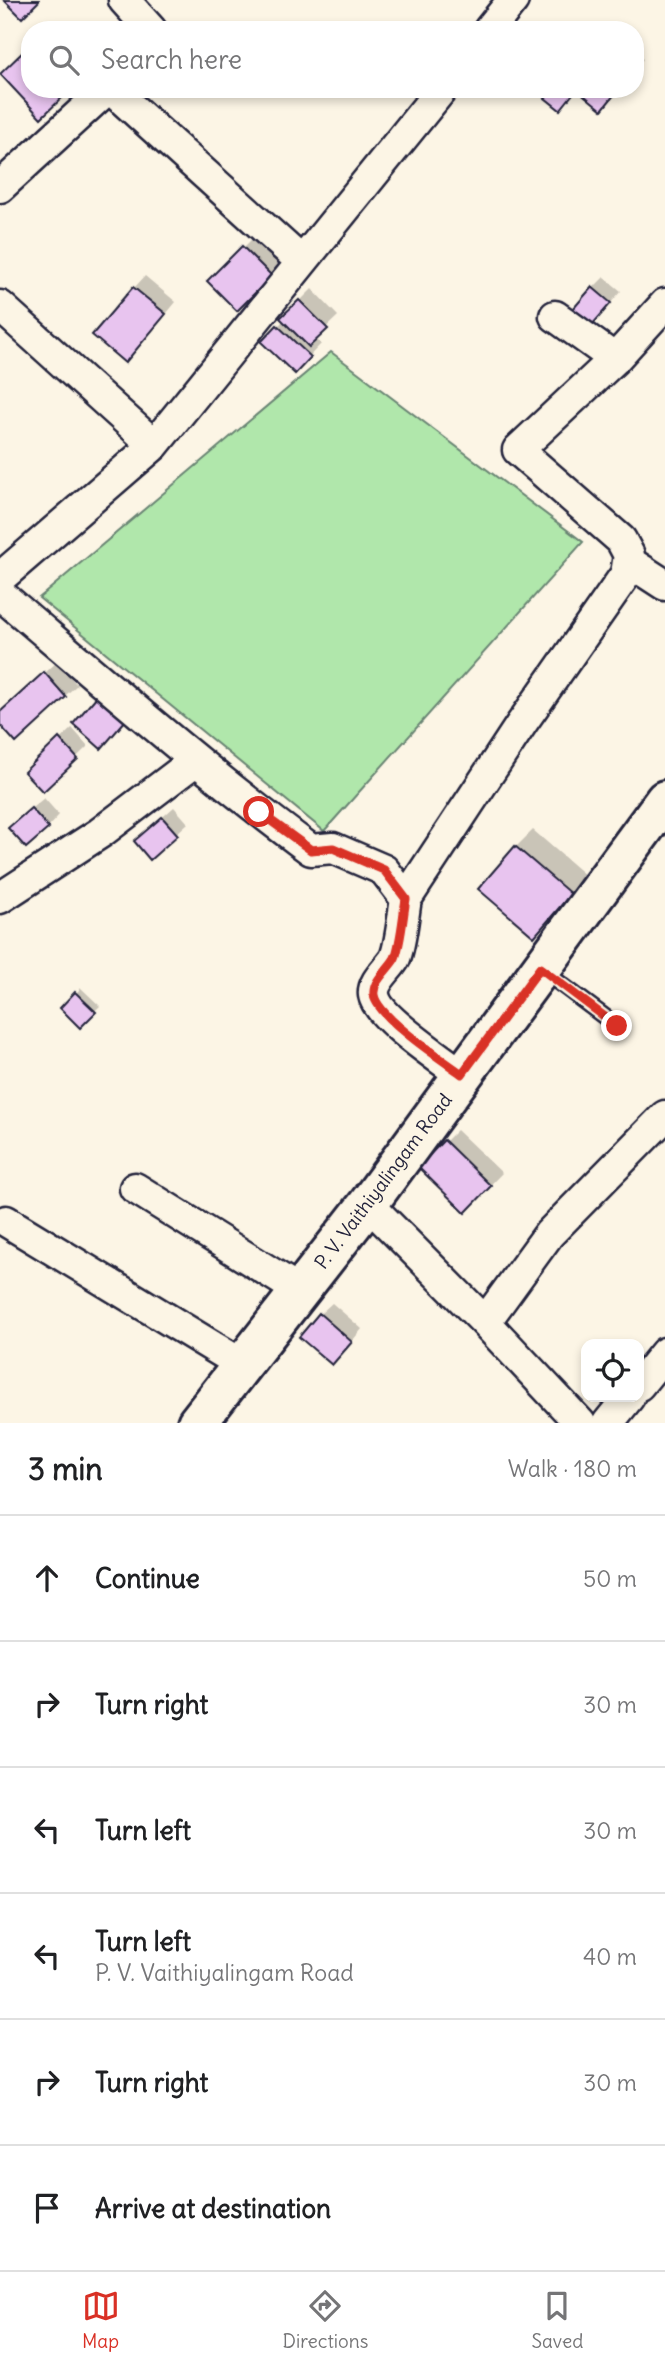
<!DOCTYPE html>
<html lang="en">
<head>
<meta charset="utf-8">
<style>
  :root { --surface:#fff; --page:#f2f2f2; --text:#202124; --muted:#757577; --line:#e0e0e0; --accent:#d93025 }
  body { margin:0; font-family:Delius,sans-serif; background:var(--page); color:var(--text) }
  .controls { position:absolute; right:21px; bottom:21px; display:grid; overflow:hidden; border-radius:14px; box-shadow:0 4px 10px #0003 }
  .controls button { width:63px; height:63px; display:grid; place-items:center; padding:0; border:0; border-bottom:2px solid var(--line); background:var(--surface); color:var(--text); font:35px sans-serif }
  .stop { position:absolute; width:21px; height:21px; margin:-16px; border:5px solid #d93025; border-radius:50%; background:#fff }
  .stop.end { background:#d93025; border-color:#fff; box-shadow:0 2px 7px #0008 }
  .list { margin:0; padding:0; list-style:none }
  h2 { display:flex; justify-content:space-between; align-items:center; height:91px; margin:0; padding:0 28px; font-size:30px }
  h2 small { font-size:23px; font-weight:400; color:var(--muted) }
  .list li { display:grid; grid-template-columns:46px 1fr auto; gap:21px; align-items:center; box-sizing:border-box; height:126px; padding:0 28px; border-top:2px solid var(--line) }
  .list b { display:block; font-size:26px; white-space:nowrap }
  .list p { margin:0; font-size:23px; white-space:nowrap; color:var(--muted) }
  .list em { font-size:23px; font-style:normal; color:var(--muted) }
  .icon { flex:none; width:38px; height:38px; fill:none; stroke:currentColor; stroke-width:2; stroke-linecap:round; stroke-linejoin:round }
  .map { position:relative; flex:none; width:665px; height:1423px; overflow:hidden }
  .search { position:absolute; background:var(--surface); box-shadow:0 4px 10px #0003; left:21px; right:21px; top:21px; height:77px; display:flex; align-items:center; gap:18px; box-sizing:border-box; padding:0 24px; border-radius:28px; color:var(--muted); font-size:26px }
  .sheet { height:847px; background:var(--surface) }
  nav { display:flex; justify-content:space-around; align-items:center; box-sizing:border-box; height:98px; border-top:2px solid var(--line); background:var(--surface); font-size:19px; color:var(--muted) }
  nav a { display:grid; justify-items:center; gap:4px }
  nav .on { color:var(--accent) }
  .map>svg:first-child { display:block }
  .green { fill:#b0e7ab; stroke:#698473; stroke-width:2 }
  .shadow { fill:#0003 }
  .building { fill:#e8c4ef; stroke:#22223b; stroke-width:2 }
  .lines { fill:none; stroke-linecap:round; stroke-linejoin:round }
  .lane-casing { stroke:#22223b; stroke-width:19 }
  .street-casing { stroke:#22223b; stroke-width:35 }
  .secondary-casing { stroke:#22223b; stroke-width:44 }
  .lane { stroke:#fcf5e5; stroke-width:14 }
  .street { stroke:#fcf5e5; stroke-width:30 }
  .secondary { stroke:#fcf5e5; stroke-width:38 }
  .route { stroke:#d93025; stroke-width:9 }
  .labels { text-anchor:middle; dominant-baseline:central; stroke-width:5; stroke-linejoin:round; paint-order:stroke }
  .street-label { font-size:19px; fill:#22223b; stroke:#fcf5e5 }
</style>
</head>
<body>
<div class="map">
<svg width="665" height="1423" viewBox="0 0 665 1423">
  <rect width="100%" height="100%" fill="#fcf5e5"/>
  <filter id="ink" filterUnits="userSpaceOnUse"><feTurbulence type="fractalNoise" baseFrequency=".0143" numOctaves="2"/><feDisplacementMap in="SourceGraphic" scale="14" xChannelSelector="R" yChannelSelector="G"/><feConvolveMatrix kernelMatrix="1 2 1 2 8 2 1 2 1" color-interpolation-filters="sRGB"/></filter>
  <g filter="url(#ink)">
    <path class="green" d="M331,352L583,542L324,831L39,598Z"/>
    <path class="shadow" d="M30,48V89H68L41,116L14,63Z
      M635,53L643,59L635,69Z
      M255,236L282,263L237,308L210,281Z
      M145,276L176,302L137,349L134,288Z
      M604,277L621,291L598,318L593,288Z
      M312,289L338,316L315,338L321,344L295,371L263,342L284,320L283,318Z
      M57,662L77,685L16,740L0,722V714Z
      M72,728L88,746L43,790L26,772Z
      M44,798L59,815L48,827L22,816Z
      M174,807L188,823L176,834L148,830Z
      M533,830L586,876L551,917L516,847Z
      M81,988L100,1006L80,1025L62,1008Z
      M457,1130L502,1173L465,1211L420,1167Z
      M332,1303L362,1329L343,1352L320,1314Z"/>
    <path class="building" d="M4,0H39V1L22,18Z
      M24,51L30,57V89H59L65,95L41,118L0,74Z
      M552,89H576V90L560,110L545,98Z
      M583,89H619L602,110L580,92Z
      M242,246L272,276L237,311L207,281Z
      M133,287L166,314L125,363L92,335Z
      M592,287L611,303L586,332L567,316Z
      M299,300L328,329L309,347L280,318Z
      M277,325L311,357L295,374L261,342Z
      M44,672L66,697L16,743L0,725V712Z
      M103,689L132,713L101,749L73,724Z
      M59,738L78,759L43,792L24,772Z
      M31,808L49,828L26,848L8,828Z
      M162,817L178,835L150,860L134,841Z
      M515,846L571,894L534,937L478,889Z
      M75,992L96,1012L80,1028L60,1008Z
      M444,1140L491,1186L465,1213L418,1167Z
      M319,1313L352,1342L332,1365L299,1337Z"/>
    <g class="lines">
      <g class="lane-casing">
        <path id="lane" d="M542,970L617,1026"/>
      </g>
      <g class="street-casing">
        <path id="street" d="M124,0L151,30
          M489,30L513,0
          M111,89L302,262
          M0,187L107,89
          M0,306L154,445
          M555,316L615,359L665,304
          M628,561L665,585
          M0,578L154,445L442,89
          M0,594C102,681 203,770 311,850L333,848L384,870L406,899C403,916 401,943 395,958C389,969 372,981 374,995C377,1017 444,1061 462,1075
          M0,898L100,833L196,760
          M406,899L522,723L626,574L629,555L621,540L518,450L615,359
          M135,1188L300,1291
          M368,1204L485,1322L580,1423
          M6,1221L243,1365
          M485,1322L549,1234L665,1116
          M639,1385L665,1353
          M608,1423L629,1397"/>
      </g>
      <g class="secondary-casing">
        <path id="secondary" d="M197,1423L368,1204L665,800"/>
      </g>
      <use href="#lane" class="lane"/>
      <use href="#street" class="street"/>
      <use href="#secondary" class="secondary"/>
    </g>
  </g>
  <g class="lines" filter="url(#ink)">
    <path class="route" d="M259,812L311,850L333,848L384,870L406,899C403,916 401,943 395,958C389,969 372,981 374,995C377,1017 444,1061 462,1074L540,968L617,1026"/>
  </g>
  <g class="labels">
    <g class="street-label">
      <text transform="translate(383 1181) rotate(-53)">P. V. Vaithiyalingam Road</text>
    </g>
  </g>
</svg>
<div class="controls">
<button><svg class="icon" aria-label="locate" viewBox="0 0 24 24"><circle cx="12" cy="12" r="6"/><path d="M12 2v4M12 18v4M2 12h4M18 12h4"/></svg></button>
</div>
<div class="stop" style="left:259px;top:812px"></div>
<div class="stop end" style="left:617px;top:1026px"></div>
<div class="search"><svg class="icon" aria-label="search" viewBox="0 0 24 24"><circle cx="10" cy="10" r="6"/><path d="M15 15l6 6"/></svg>Search here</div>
</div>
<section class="sheet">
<h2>3 min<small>Walk · 180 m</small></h2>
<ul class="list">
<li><svg class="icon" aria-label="ahead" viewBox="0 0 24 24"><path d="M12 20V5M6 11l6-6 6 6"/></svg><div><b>Continue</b></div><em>50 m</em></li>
<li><svg class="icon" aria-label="right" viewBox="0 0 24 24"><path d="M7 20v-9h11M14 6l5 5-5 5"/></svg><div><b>Turn right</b></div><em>30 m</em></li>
<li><svg class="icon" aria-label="left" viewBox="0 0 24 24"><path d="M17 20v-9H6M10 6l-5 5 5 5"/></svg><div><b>Turn left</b></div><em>30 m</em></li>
<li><svg class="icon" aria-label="left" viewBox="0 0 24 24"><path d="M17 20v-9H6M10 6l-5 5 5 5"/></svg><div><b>Turn left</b><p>P. V. Vaithiyalingam Road</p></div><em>40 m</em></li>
<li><svg class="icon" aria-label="right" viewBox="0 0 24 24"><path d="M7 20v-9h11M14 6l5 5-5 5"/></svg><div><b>Turn right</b></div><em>30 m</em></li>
<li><svg class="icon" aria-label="arrive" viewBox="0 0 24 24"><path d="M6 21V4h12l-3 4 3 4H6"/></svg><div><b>Arrive at destination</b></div></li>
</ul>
</section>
<nav>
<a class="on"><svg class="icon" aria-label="map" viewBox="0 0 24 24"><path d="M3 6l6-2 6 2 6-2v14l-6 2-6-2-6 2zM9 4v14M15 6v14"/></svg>Map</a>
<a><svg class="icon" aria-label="directions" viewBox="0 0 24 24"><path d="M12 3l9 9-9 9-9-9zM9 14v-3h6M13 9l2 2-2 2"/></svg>Directions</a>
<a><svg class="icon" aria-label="saved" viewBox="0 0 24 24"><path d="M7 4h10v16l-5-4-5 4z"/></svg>Saved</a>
</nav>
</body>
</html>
